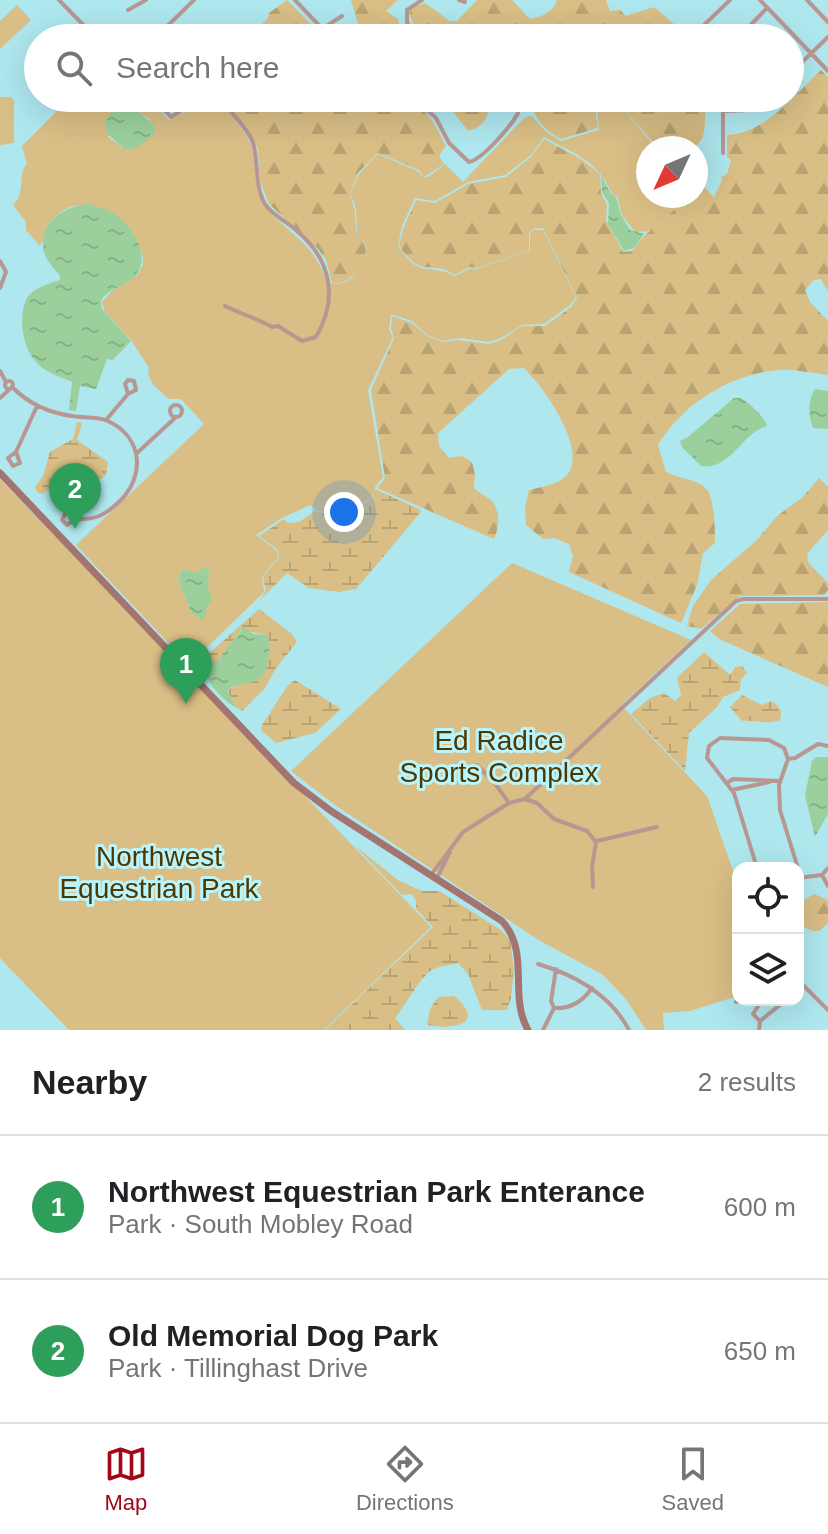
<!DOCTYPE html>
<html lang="en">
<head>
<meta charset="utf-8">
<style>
  :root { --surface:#fff; --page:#f2f2f2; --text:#202124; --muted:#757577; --line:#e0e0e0; --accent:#a20718 }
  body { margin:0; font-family:Helvetica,sans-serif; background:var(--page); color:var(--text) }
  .controls { position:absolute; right:24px; bottom:24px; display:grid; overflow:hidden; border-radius:16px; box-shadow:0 8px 32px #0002 }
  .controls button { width:72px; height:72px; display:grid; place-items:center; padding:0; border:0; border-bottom:2px solid var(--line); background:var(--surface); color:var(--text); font:40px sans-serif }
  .compass { position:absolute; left:636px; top:136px; width:72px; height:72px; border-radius:50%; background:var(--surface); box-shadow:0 8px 32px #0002; rotate:226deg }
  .you { position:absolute; left:344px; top:512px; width:28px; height:28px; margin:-20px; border:6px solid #fff; border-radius:50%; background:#1a73e8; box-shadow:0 0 0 12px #1a73e833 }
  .badge { display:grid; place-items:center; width:52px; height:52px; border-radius:50%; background:var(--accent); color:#fff; font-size:26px; font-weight:700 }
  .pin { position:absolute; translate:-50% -66px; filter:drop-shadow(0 2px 4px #0008) }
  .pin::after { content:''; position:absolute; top:42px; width:28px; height:24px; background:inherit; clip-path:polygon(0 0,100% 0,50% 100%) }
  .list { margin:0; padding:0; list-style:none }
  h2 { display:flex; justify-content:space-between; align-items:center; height:104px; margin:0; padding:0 32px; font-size:34px }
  h2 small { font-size:26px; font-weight:400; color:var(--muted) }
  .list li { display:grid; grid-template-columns:52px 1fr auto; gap:24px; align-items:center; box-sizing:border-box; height:144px; padding:0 32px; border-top:2px solid var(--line) }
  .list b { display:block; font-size:30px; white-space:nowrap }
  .list p { margin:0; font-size:26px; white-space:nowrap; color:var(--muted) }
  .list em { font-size:26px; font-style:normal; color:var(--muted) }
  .icon { flex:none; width:44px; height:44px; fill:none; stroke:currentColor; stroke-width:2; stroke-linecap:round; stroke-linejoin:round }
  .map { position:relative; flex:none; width:828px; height:1030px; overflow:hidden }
  .search { position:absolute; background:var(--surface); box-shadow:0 8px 32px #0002; left:24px; right:24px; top:24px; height:88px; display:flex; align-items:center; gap:20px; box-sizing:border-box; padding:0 28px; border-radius:44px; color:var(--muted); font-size:30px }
  .sheet { height:392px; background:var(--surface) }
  nav { display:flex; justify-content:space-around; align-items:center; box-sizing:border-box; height:112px; border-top:2px solid var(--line); background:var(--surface); font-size:22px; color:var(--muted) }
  nav a { display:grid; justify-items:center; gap:4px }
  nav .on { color:var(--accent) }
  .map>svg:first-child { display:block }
  .green { fill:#d9be85; fill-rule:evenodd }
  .forest { fill:url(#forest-firs) }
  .wetland { fill:url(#wetland-marsh) }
  .water { fill:url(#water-ripples) }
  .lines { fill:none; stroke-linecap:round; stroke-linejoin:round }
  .street { stroke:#b89793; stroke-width:4 }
  .secondary { stroke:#a47570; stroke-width:7 }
  .labels { text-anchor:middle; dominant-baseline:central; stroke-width:6; stroke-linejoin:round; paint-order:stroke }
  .park-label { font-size:28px; fill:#4c3802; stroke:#bbf5fc }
</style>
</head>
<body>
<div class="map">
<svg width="828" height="1030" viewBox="0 0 828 1030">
  <defs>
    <pattern id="forest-firs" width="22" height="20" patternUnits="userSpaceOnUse" patternTransform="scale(2)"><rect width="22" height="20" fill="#d9be85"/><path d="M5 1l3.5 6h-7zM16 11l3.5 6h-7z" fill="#b9a373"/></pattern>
    <pattern id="wetland-marsh" width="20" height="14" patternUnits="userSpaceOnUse" patternTransform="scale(2)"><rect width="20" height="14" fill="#d9be85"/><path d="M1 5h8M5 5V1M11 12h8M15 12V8" fill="none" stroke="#b9a373"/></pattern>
    <pattern id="water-ripples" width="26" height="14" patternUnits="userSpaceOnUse" patternTransform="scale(2)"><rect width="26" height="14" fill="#9bd09d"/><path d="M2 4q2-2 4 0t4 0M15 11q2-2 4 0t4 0" fill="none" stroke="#84b287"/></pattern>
  </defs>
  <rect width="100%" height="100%" fill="#aee7ee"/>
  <path class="green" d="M17,5L31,20L0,49V21Z
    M0,97H11L14,101V143L0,145Z
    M70,98H147L169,120L200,105L207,98H216C227,111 247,131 252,148C257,166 252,191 266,207C291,237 312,240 327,282C350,291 361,268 367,249L364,241L357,233C356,220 358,204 350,195L359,174L378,154L418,171L423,177H428L445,164L463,182L525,117L532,116L546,132L561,141L599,130L597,108L604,98H614L656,148H648V196H689L650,231L635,232L622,215L617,196L612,194C598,160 574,154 544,137L531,155L505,175L468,182L435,201L415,198L402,226L398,246C422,281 425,261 455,276L471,268L476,269L530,251V234L533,230H543L576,297L570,305L544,324L522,325L501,338L489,342L460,338L443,341L429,336L412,321L391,314L389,329L393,337L368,390L383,477L375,487L373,495L345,520L342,515L318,511L310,505L280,519L256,535L277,551L278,558L262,577L264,592L189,665L76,545L204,424L181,399H169L153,385L148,374L149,368L131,340L105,312L102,302C107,297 113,289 119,285C128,280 137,279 142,266C145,258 141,250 137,243C123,211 81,189 53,219C45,227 45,237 40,246L26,230V222L13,205C26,194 17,176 27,163L22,146ZM135,109L150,120L138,147L126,150L108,137ZM208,566V587L211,600L206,609L191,612L178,579L182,569L195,574Z
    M0,479L431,927L324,1030H69L0,958Z
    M512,563L691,640L621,705L707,796L738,885V996L690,1011L663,1013L664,1030H646L626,999L603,975L537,939L335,805L291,771Z"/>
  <path class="forest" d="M287,0L325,38H248L268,18L269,13Z
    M351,0H398L386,11L398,19L401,33L397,38H367L357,21Z
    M477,0H512L530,19C542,17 553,12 557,0H606L610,11L620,10L626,16L654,7L674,24L680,38H419L409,13L412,8L425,3L450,21H457Z
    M821,70L828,77V292L821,279L814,280L805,290L810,302L828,321V375C812,373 794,369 778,370C730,374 682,404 658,445L666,472C677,478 694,479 703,486C715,494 715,529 715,543L703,553L697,585L681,623L569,572L573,556L569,544L554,538L543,539L526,525L525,507L529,490C541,487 556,485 565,477C591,453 544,387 524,368L509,369L438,433L439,446L449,458L462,456L472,462L475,474L474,488C479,493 486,496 491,500C501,511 499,527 494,539L377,488L385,478L371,390L394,338L391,328L392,316L412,323L429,337L443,342L458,340L489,344L501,340L522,326H545L571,307L577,298L543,228L533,229L529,233V251L477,268L470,267L455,275C428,258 424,281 399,246L403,229L416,200L435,203L468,184L506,177L531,157L544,139L581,159L600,174L601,193L607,205L606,220L623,252L632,251L645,235L690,196H696V179L714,197L722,180L721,177L727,174L731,161L727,156V135C765,134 795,94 821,70Z
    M222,98H403L405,103C427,103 437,129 446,146L439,156L444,164L424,177L419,170L378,153L358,173L350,194L355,212L356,232C360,237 366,242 366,249C366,265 348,287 332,283L326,260L318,249L269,204L260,181L258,149L252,138Z
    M443,98H488C491,114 485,127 468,131Z
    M529,98H602L595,108L598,128L561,139C542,129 535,118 529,98Z
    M614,98H705V124L703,137L695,148H658Z
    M819,478L828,487V530L807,554L808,562L828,583V590L824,595L740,596L701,629L687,626L693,606L711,580L757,540L777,516L803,497Z
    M828,602V687L719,639L710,631L740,604Z
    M814,894L828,900V923L819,931C802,932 796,917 799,903Z"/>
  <path class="wetland" d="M77,422L82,423L77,440L108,462L106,475C91,488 68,490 50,488L42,494L37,492L35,487L43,476L50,452L73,439Z
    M375,489L419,509L421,512L356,589L339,592L309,588L287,573L258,602L266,591L263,577L279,558L278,550L259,536L284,519L288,523L299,522L315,511L339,516L345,521L373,496Z
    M259,609L292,634L297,642L276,668L265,688L242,711L237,708L227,690L241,683L250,682C260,669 275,652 266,635L241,630L220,659L208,666L205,672V657Z
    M704,652L730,675L735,667L742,666L747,673L741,679L740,690L723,697L717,707L689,733L685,771L631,714L650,698L664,693L675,701L681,695L677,678Z
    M295,680L341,709L315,733L276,743L261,730L262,725L288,685Z
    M742,695L762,705L772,701C779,707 783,710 780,720C769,725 754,720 742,721L730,707Z
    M354,845L398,880L422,891H439L501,930L510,940L514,969L511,998L507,1010H482L468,974L458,963C450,965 439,966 432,970C420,977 406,1005 395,1018L405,1030H325L433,927L416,909V901L412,894L402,895Z
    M454,996C488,1025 451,1030 427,1025L430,1009L438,997Z"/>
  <path class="water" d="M119,105L135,109L154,125L155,134L138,147L126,150C108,134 93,127 119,105Z
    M601,175L611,194L616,197L621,215L630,230L644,234L634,248L624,251L608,224L609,203L602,192Z
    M88,204C94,206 100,207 106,209C128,219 154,254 135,276C125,287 109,287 101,301L102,309L131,341L113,360L107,359L96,389L80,386L76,411L69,410L72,382C61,377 47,373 38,364C23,351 17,316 27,298C33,288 49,283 60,280V276C55,269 48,263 45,255C35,226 62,206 88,204Z
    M815,389L828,391V429L813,428C808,417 808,398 815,389Z
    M734,398H741C750,404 764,416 767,426C742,432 732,470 701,466L682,447L680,441L688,437Z
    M209,566L208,587L212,600L206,609V617L202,620L191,612L178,579L182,569L194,573Z
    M244,627L253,634L266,635L269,638C269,653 271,677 252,682C242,684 235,684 227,690L237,708C223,701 210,686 205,672L210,663L220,660C225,647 236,639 244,627Z
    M816,757H828V814L815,837L805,795L812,761Z"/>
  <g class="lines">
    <path class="street" d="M59,0L96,38
      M295,0L331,38
      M459,0L465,2
      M760,0L828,71
      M807,0L828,22
      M128,10L146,0
      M322,29L342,16
      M155,38L194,0
      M415,38L407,22V10L422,0
      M707,38L702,32V27L730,0
      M738,38L767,8
      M790,74L828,37
      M153,98L171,117L202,98
      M219,98C229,111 248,128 253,143C259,162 254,186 265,204C272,215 289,223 298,232C332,261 338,299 316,337L302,341L278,326L272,327C256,318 241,314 225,306
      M414,98L436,118L449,143L469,162C483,159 511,126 518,113
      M724,111L750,110L764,98
      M723,153V98
      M0,261L6,272L0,288
      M0,371L6,382
      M5 385a4 4 0 1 1 8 0a4 4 0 1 1-8 0Z
      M12,387C28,403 49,413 72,416C83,418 97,416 108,421C144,438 145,477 119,502C105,515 96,520 76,519L69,512L65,514L62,520L67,525L76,519
      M0,398L10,389
      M170 411a6 6 0 1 1 12 0a6 6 0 1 1-12 0Z
      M106,420L128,394L136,390L134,381L128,380L125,384L128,394
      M16,452L20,463L13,466L8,458L16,452L37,406
      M136,454L176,417
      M788,759L795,758L818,744L828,746
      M469,767L477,765L494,782L509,803
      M494,782L503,778L508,779
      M727,783L733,779L780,781
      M732,790L769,782
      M525,799L736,601L743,599H828
      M597,841L657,827
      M757,868L734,793L707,758L709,746L720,738L769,740L784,748L788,759L779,785L780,810L801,878
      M431,875L463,832L509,803L525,799L537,803L554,819L587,831L596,842L592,867L593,887
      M822,875L828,886
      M437,878L450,852
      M798,878L822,875L828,868
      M538,964C575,975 610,994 629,1030
      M556,969L551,1001L554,1008C570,1009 583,1001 592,988
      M798,980L828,1010
      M736,1002L740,1000
      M760,1021L786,1000
      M543,1030L554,1008
      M759,1030L760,1021L753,1014L762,1000"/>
    <path class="secondary" d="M0,473L294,783L331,811L502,921C531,953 508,995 528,1030"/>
  </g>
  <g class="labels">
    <g class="park-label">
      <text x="499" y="740">Ed Radice<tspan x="499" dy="32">Sports Complex</tspan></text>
      <text x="159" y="856">Northwest<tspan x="159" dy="32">Equestrian Park</tspan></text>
    </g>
  </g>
</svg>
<div class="controls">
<button><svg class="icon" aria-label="locate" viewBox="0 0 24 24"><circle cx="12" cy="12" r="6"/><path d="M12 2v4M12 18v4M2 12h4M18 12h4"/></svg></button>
<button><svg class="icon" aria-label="layers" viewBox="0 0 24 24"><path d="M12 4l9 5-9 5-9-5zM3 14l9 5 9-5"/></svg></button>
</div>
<svg class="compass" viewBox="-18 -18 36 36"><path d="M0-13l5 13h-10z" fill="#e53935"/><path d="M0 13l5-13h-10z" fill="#757577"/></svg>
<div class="you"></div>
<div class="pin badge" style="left:186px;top:704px;background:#2e9e5b">1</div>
<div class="pin badge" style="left:75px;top:529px;background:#2e9e5b">2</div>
<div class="search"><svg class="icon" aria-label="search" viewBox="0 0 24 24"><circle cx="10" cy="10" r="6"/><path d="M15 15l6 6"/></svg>Search here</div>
</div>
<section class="sheet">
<h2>Nearby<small>2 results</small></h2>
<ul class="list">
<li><span class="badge" style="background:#2e9e5b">1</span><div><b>Northwest Equestrian Park Enterance</b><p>Park · South Mobley Road</p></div><em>600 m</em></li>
<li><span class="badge" style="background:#2e9e5b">2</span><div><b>Old Memorial Dog Park</b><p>Park · Tillinghast Drive</p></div><em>650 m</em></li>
</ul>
</section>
<nav>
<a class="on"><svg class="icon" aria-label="map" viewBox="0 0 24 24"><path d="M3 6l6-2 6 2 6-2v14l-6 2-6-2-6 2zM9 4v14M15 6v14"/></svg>Map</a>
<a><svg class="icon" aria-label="directions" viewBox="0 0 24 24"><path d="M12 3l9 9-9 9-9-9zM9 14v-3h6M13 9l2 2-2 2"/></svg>Directions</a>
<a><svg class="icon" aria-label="saved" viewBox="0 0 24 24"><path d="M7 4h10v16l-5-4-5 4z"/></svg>Saved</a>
</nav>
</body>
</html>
